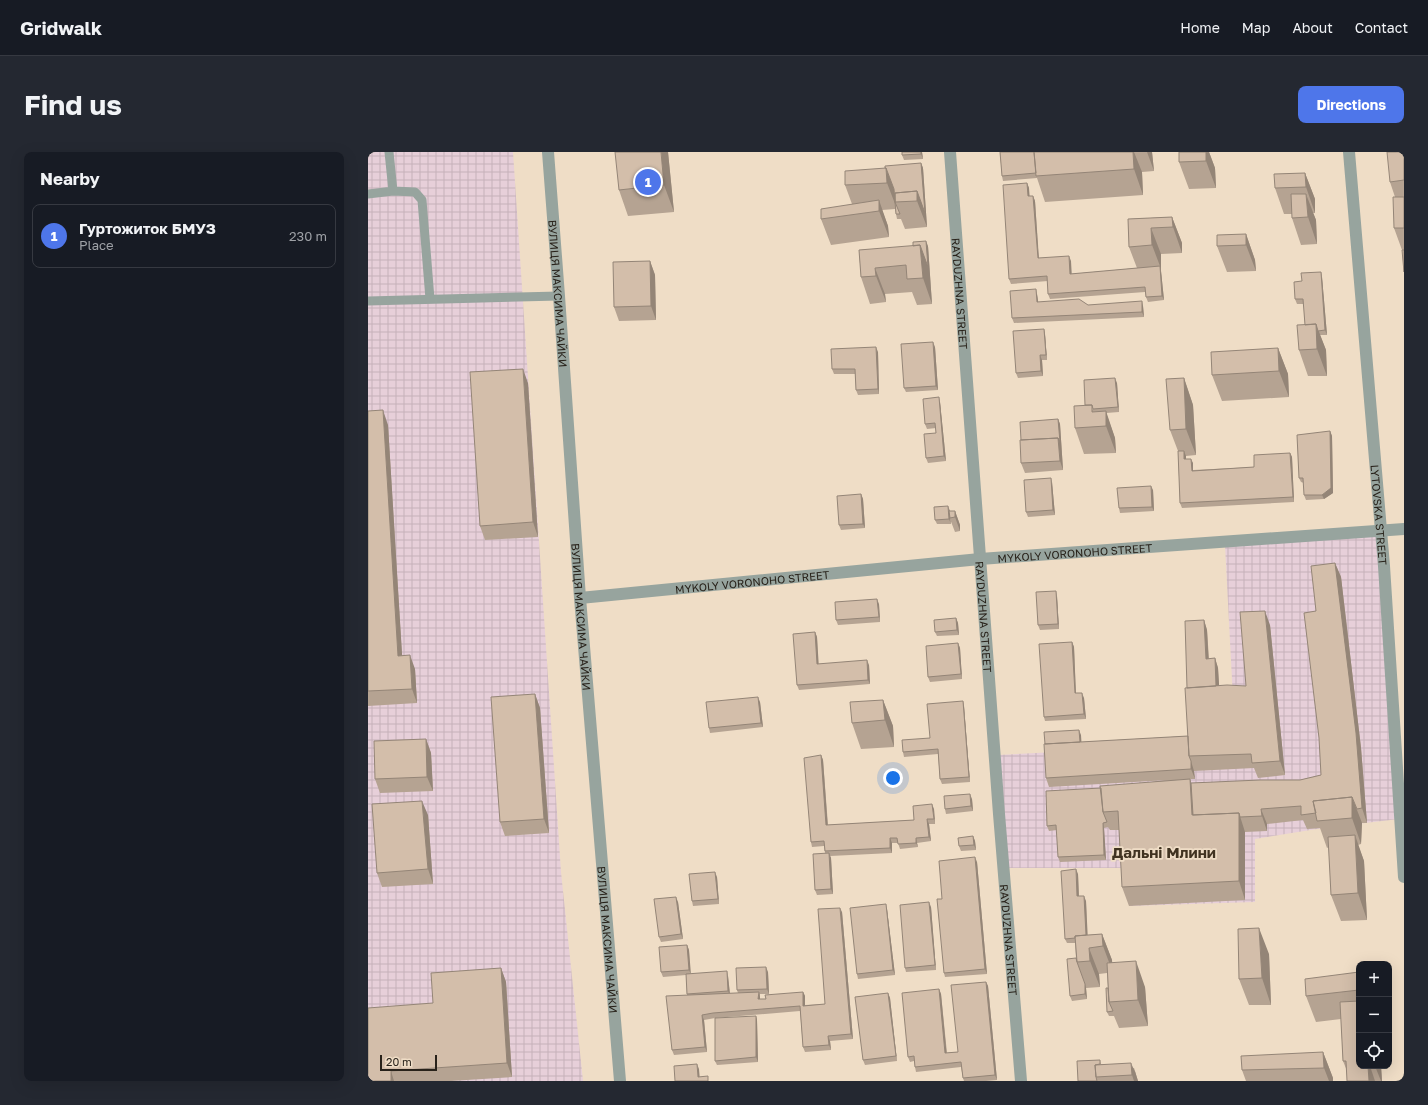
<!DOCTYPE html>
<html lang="en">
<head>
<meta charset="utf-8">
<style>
  :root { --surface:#171b24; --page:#242831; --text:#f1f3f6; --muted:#9ea1a6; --line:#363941; --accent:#4e76ea }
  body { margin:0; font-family:"Golos Text",sans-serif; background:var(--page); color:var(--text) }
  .controls { position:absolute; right:12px; bottom:12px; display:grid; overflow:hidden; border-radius:8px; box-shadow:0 4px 16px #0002 }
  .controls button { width:36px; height:36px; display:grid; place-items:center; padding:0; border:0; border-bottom:1px solid var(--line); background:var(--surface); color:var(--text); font:20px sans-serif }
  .scale { position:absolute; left:12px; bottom:10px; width:57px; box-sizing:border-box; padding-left:4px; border:2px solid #28221a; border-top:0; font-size:11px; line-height:14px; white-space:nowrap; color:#28221a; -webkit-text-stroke:3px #efddc6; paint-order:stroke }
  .you { position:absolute; left:525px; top:626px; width:14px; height:14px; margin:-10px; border:3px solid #fff; border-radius:50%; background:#1a73e8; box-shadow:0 0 0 6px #1a73e833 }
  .badge { display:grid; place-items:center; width:26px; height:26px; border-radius:50%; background:var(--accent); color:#fff; font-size:13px; font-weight:700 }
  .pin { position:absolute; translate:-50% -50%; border:2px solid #fff; box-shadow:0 1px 4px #0006 }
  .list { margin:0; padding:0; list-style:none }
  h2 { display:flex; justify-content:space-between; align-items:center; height:52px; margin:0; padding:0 16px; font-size:17px }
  h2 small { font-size:13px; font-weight:400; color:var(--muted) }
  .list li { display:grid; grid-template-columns:26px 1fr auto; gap:12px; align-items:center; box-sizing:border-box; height:64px; margin:0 8px 8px; padding:0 8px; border:1px solid var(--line); border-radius:8px }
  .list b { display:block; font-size:15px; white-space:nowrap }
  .list p { margin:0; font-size:13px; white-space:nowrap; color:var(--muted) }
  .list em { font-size:13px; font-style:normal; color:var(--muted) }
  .icon { flex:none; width:22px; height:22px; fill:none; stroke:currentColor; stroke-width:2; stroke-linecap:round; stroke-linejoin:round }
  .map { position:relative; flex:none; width:1036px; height:929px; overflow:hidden; border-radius:8px }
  header { display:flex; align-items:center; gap:24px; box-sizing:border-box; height:56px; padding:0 20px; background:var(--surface); border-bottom:1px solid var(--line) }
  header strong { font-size:19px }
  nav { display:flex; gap:22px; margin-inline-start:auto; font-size:14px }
  .intro { display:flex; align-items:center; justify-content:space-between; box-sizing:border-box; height:96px; padding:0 24px }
  h1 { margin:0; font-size:28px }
  .button { padding:10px 18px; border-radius:8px; background:var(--accent); color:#fff; font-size:14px; font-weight:700 }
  main { display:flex; gap:24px; padding:0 24px }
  aside { flex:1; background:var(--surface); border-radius:8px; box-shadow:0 4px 16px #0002 }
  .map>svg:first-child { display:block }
  .industrial { fill:url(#industrial-grid) }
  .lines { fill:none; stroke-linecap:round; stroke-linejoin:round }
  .lane { stroke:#97a49e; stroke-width:9 }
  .street { stroke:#97a49e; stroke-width:12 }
  .wall { fill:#b5a392 }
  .shaded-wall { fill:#948577 }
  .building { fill:#d3beaa; stroke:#948577 }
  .labels { text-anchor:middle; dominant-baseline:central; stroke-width:3.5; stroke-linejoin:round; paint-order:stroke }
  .street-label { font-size:11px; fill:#28221a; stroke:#efddc6 }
  .district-label { font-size:15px; font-weight:bold; fill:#413321; stroke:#efddc6 }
</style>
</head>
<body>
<header>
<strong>Gridwalk</strong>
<nav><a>Home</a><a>Map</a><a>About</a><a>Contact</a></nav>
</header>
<div class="intro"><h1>Find us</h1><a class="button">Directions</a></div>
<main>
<aside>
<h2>Nearby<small></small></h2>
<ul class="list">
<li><span class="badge">1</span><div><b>Гуртожиток БМУЗ</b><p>Place</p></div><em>230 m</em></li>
</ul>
</aside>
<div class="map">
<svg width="1036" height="929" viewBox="0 0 1036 929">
  <defs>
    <pattern id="industrial-grid" width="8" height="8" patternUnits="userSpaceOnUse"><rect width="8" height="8" fill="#e7cfd9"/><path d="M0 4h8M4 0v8" fill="none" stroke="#c6b1ba"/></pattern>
  </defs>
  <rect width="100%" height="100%" fill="#efddc6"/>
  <path class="industrial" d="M0,0H145L193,720L215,929H0Z
    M1010,382L1031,667L955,676L887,687V750L761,754L759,716H638L630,603L825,593L865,547L857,393Z"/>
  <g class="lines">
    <path class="lane" d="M21,0L25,39
      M0,42L25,39L47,40L54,48L62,147
      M0,149L191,144"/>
    <g class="street">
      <path id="s1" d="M180,0L191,144L212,446L252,929"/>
      <path id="s2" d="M582,0L631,662L653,929"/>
      <path id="s3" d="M981,0L1016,414L1036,725"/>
      <path id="s4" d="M212,446L612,407L1036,377"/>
    </g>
  </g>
  <path class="wall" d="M300,0L306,60L260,64L251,38Z
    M534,0H554L555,7L536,8L534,3Z
    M632,0H784L786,19L774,20L775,43L677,50L669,26L635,29L634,24Z
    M841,0L847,16L848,36L821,37L811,10Z
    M1036,0V120L1034,98L1026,76L1027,45L1022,30Z
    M553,11L555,16L559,75L537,77L533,67H529L527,57L514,58L520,74L521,85L463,93L453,67L484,52L477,33L517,16Z
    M937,21L947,47V61H945L948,68L949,92L933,93L924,66V62H916L907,36Z
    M659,31L661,36V44H665L667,49L671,106L703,109V122L769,116L761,95L760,67L804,65L814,91V101L793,102V119L796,148L780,150L778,145L777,140L682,147L680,142V129L643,132L641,127Z
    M878,82L887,108L888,119L859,120L849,94Z
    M560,94L564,152L549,153L544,140L517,142L518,150L502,152L493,125L491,98Z
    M282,109L287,123L288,168L251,169L246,155Z
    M953,120L954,125L959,183H952L958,198L959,224H940L931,198L937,173L936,152H929L927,147L934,129Z
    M669,142L670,150L720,153L775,154L776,165L646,171L644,166Z
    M676,177L677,182L679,208H674L675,224L650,226L648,221Z
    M567,195L570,238L538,240L536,236Z
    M910,196L920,222L921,245L854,249L844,223Z
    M510,200L511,242L490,243L488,238L487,222H466L464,217Z
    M816,226L825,253L828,303L818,304V307L825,311V318L886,315L922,301L924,305L926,350L814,356L812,351L810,299L802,278Z
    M160,231L170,385L117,388L112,374Z
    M749,231L751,260L738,261L747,286L748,301L716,302L707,276Z
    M572,250L578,309L560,311L558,306L568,281V276L559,277L557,272Z
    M0,259L20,273L34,504L47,517L49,551L0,554Z
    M690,267L692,272L695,318L657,321L653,311V288Z
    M962,279L964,284L965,341L956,347L938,348L936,343V331L933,330L931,326Z
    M684,330L687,363L660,365L658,360Z
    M785,338L786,359L752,361L751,356Z
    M493,342L495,347L497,376L473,378L471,373Z
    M582,359H587L592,373V379L587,380L582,367L583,372H569L567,368Z
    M967,411L973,425L993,596L999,671H994L993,692L990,693L996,709L999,768L973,769L963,743L961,695L959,696L952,676L939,677L935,668L899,672V679L877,680V748L761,754L754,735L751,678H742L740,675L736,676L738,708L692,710L690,705L689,678L681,679L679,674L733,636L800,628L681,635L678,626L713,583V590L820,584L819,536L836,468L839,478L841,507L847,506L850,516L851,534H878L902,473L917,623L890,626L886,616L826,619L827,627H822L823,631L932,628L953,623L948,459Z
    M689,444L691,477L672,478L670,473Z
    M511,452L512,470L470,473L468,468Z
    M588,466L590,471L591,483L569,484L567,480Z
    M447,480L449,485L450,512L501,513L502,532L431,538L429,533Z
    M704,490L706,495L708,541L716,546L718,567L677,569L676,565Z
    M590,491L592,496L594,527L562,530L560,525Z
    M167,542L172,556L181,681L137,684L132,670Z
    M515,548L525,574L526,595L493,597L484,571Z
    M595,549L596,554L602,630L574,632L572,627L570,602L536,605L535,600L562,586Z
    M392,550L395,575L342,581L341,576Z
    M58,587L63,601L65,639L12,641L7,627Z
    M453,603L455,608L460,673L546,668L566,657L567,672H561L563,689L549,691L550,695L532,697L530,691H524V701L462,704L463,706L465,742L449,743L447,738L457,701L456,694L444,695L443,690Z
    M604,647L605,659L578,662L577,657Z
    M60,663L65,732L14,735L9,721Z
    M605,684L607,689L608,698L593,699L591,694Z
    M609,710L619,822L577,825L576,821L574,747Z
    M710,722L711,744L718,749L719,783L734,782L744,808V811L777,835L780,874L751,876L746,864H741L739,860L740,836L739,821L731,822L732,835L718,836L719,847L704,849L702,844L708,806L707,791H699L697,787Z
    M349,725L351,752L325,754L324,749Z
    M310,750L315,787L293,790L291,785Z
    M563,755L568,818L538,820L537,816Z
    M519,757L527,823L490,827L489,822Z
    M474,760L485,887L462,889L463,898L437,900L435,895L432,859L347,866L336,868L339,900L306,903L304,898L319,843L318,823L295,825L293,820L319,793L321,798L322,822L360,824L362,841H370L369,838L400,820L401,842H392V847H398L435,840L437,844V853L457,852Z
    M901,802L903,853H881L871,827Z
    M133,816L138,830L144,925L83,929H0L65,851Z
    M991,820V914H1013L1014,929H979V919L975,909L973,867L948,870L938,844Z
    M618,830L620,834L629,928L618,929H596L595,926L593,915L548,920L547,915L546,909L542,910L540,905L571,837L573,842L579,901L590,900Z
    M520,841L522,846L529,909L497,913L495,908Z
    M388,864L389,868L390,910L349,913L347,909Z
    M955,900L965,926V929H878L874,918Z
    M732,908L733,912L766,916L770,929H710Z"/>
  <path class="shaded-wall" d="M293,0H300L306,60L296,33Z
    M553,0H554L555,7L553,2Z
    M765,0H766L774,20L775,43L766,17Z
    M779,0H784L786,19Z
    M838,0H841L847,16L848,36L838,9Z
    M553,11L555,16L559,75L549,49V39Z
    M518,16L528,42L527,50L529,57L519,31Z
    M937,21L947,47V61L938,35Z
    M659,31L661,36L662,49L660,44Z
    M938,42L948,68L949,92L940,65Z
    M665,44L667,49L671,111L670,106Z
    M511,48L520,74L521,85L511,59Z
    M804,65L814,91V101L805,75Z
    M783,76L793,102V119L796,148L794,144L792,114L784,93Z
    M878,82L887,108L888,119L878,93Z
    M558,89L560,94L564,152L555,126L552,93Z
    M701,104L703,109L704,127L702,122Z
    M282,109L287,123L288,168L283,154Z
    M507,116L517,142L518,150L508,124Z
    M953,120L954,125L959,183L957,178Z
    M668,137L669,142L671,155L669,150Z
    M774,149L775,154L776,165L774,160Z
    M948,172L958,198L959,224L949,197Z
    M676,177L677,182L679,208L678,203Z
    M565,190L567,195L570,238L568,234Z
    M508,195L510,200L511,242L510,237Z
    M910,196L920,222L921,245L911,219Z
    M672,203L674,208L675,224L673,219Z
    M155,217L160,231L170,385L165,370Z
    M747,226L749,231L751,260L750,255Z
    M816,226L825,253L828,303L818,277Z
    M571,245L572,250L578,309L576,304Z
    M15,258L20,273L35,518L30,504Z
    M738,259L747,286L748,301L738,274Z
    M690,267L692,272L695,318L692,309L690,286Z
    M962,279L964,284L965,341L956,347L954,343Z
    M816,299L818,304V312L816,307Z
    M922,301L924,305L926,350L925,345Z
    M823,307L825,311V323L824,319Z
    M683,326L684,330L687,363L685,358Z
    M783,334L785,338L786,359L784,355Z
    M493,342L495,347L497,376L495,372Z
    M580,354L582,359V366L583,372L581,367Z
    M587,359L592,373V379L587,365Z
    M967,411L973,425L993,596L999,671L994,656Z
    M688,439L689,444L691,477L690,472Z
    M509,447L511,452L512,470L511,465Z
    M897,459L902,473L917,623L912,609Z
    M588,466L590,471L591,483L589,478Z
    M836,468L839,478L841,516L838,507Z
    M447,480L449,485L451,517L449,512Z
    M704,490L706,495L708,546L707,541Z
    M590,491L592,496L594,527L593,522Z
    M42,503L47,517L49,551L44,537Z
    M847,506L850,516L852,548L848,539Z
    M499,508L501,513L502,532L500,528Z
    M714,541L716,546L718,567L716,562Z
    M167,542L172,556L181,681L176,667Z
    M390,545L392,550L395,575L393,571Z
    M515,548L525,574L526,595L517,568Z
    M595,549L596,554L602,630L601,625Z
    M711,578L713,583L714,599L712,595Z
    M58,587L63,601L65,639L59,625Z
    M453,603L455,608L460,678L458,673Z
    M823,609L826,619L827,627L823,617Z
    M822,627L828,645L825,668L824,663Z
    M602,642L604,647L605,659L603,654Z
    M984,645L994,671L993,692L984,666Z
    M54,649L60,663L65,732L60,717Z
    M564,652L566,657L567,672L566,667Z
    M893,657L899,672V679L894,664Z
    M871,661L877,680V748L871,729Z
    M559,667L561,672L563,689L561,685Z
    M735,671L736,676L738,708L736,703Z
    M987,683L996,709L999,768L990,741Z
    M605,684L607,689L608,698L606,693Z
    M522,686L524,691V701L522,696Z
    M548,686L549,691L550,695L548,691Z
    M461,701L463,706L465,742L463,737Z
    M607,705L609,710L619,822L617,817Z
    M708,717L710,722L711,749L709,744Z
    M347,720L349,725L351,752L350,747Z
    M716,744L718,749L720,790L718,785Z
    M308,745L310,750L315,787L313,782Z
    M561,750L563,755L568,818L567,813Z
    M518,752L519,757L527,823L525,818Z
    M472,756L474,760L485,887L483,882Z
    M891,776L901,802L903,853L894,826Z
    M734,782L744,808L745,821L735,794Z
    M319,793L321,798L323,823L321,818Z
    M721,796L731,822L732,835L722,809Z
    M768,809L777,835L780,874L770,848Z
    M398,815L400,820L401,842L399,837Z
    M133,816L138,830L144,925L139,911Z
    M359,819L360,824L362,844L360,839Z
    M618,830L620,834L629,928L627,923Z
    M717,832L718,836L719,847L717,842Z
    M571,837L573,842L579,906L577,901Z
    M391,840L392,845V852L390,847Z
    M435,840L437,844V858L435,854Z
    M520,841L522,846L529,909L528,904Z
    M334,863L336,868L339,900L337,895Z
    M388,864L389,868L390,910L388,905Z
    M460,884L462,889L463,898L461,893Z
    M955,900L965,926V929H961L956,916Z
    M763,911L767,920L766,916L770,929H766L764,923Z
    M329,912L331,917L332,929L330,925Z
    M1000,914H1002L1007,929H1001Z
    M1007,914H1013L1014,929H1013Z
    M23,919L26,929H23Z"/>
  <path class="building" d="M247,0H293L296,33L251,38Z
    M534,0H553V2L534,3Z
    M632,0H666L668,21L634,24Z
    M666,0H765L766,17L668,24Z
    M811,0H838V9L811,10Z
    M1019,0H1036V28L1022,30Z
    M553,11L557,61L549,39L527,41V50L532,62H528L526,37L518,16H517V14Z
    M518,16L519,31L477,33V19Z
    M937,21L938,35L907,36L906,22Z
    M659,31L660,44H665L670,106L701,104L702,122L792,114L794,144L778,145L777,135L680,142L679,124L641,127L635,33Z
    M549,39V49L527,50V41Z
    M923,42H938L940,65L924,66Z
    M1025,45H1036V76H1026Z
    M511,48V59L453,67V57Z
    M804,65L805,75L783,76L784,93L761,95L760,67Z
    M878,82V93L849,94V83Z
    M558,89L560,115L552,93L545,94V90Z
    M552,93L555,126L539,127L538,113L507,116L508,124L493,125L491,98Z
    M1034,98H1036V120Z
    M282,109L283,154L246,155L245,110Z
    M953,120L957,178L950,179L948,172L937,173L935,147H927L926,130L934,129L933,121Z
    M668,137L669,150L711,147L720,153L774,149V160L644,166L642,139Z
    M948,172L949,197L931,198L929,173Z
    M676,177L678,203H672L673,219L648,221L645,179Z
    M565,190L568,234L536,236L533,192Z
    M508,195L510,237L488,238L487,217H464L463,197Z
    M910,196L911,219L844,223L843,200Z
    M155,217L165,370L112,374L102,220Z
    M747,226L750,255L725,257L724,253H717L716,228Z
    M816,226L818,277L802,278L798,227Z
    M571,245L576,304L558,306L556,282L568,281L567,271L557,272L555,247Z
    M724,253V260L738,259V274L707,276L706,254Z
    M15,258L30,504L42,503L44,537L0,539V259Z
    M690,267L692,290L690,286L653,288L652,270Z
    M962,279L963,336L954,343H936L935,326H931L929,283Z
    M690,286L692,309L653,311L652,288Z
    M810,299H816V307H823L824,319L886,315V303L922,301L925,345L812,351Z
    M683,326L685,358L658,360L656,328Z
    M783,334L784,355L751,356L749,336Z
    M493,342L495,372L471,373L469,344Z
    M580,354L581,367L567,368L566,355Z
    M581,359H587V365L582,366Z
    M967,411L988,581L994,656L989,657L984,645L945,649L948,661L933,663V654L893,657L894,664L872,665L871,661L825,663L823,631L892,628H932L953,623L951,586L936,461L948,459L943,414Z
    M688,439L690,472L670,473L668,440Z
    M509,447L511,465L468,468L467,450Z
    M897,459L912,609L884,611L883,602L821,604L817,536L859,533L878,534L872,460Z
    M588,466L589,478L567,480L566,468Z
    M836,468L838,507L847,506L848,534L819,536L817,469Z
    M447,480L449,512L499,508L500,528L429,533L425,482Z
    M704,490L707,541H714L716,562L676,565L671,492Z
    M590,491L593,522L560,525L558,494Z
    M167,542L176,667L132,670L123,545Z
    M390,545L393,571L341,576L338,550Z
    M515,548L517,568L484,571L482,550Z
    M595,549L601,625L572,627L570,597L535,600L534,588L562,586L559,552Z
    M711,578L712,590L677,592L676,580Z
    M820,584L821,604L823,609V617L678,626L676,592Z
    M58,587L59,625L7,627L6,589Z
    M453,603L458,673L546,668L545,654L564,652L566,667H559L561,685L548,686V691L530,692L529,686H522V696L457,699L456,689L443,690L436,606Z
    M822,627L824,663L871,661V729L754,735L750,659L735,660L732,634Z
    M733,636L735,660L739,670L735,671L736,703L690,705L688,673L679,674L678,639Z
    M602,642L603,654L577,657L576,644Z
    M984,645V666L949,669L945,649Z
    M54,649L60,717L9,721L4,652Z
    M987,683L990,741L963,743L960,685Z
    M605,684L606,693L591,694L590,686Z
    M461,701L463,737L447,738L445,702Z
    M607,705L617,817L576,821L569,747H574L571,709Z
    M708,717L709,744H716L718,783L707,784V786L697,787L693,719Z
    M347,720L350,747L324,749L321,722Z
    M308,745L313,782L291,785L286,747Z
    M561,750L567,813L537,816L532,753Z
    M518,752L525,818L489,822L482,756Z
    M472,756L483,882L460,884L461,893L435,895L432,854L345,861L334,863L337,895L304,898L298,844L391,840L390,847H398L397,843L435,840V854L457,852L450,757Z
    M891,776L894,826L871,827L870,777Z
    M734,782L735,794L721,796L722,809L709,810L707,784Z
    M319,793L321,818L293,820L291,795Z
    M708,806L709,810L717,832V842L702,844L699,807Z
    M768,809L770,848L741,850L739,811Z
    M398,815L399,837L369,838L368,816Z
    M133,816L139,911L23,919V929H0V856L65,851L63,821Z
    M359,819L360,839L319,842L318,822Z
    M991,820V838L938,844L937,827Z
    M618,830L627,923L595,926L593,910L547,915L546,904L540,905L534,841L571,837L577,901L590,900L583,833Z
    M738,836H740L741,850L745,859L739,860Z
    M520,841L528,904L495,908L487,845Z
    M991,849V914H1000L1001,929H979L978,909H975L972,850Z
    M388,864V905L347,909V866Z
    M955,900L956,916L874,918L873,904Z
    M732,908V912L727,913L728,925L729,929H710L709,909Z
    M763,911L764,923L728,925L727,913Z
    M329,912L330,925L340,924V929H307L306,914Z"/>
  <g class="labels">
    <g class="street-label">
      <text stroke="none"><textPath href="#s1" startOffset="142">ВУЛИЦЯ МАКСИМА ЧАЙКИ</textPath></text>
      <text stroke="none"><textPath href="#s2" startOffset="142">RAYDUZHNA STREET</textPath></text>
      <text stroke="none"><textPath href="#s3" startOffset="364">LYTOVSKA STREET</textPath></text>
      <text stroke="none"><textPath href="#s4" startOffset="497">MYKOLY VORONOHO STREET</textPath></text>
      <text stroke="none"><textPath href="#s4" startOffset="173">MYKOLY VORONOHO STREET</textPath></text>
      <text stroke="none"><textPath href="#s1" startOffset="466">ВУЛИЦЯ МАКСИМА ЧАЙКИ</textPath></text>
      <text stroke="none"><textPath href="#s2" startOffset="466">RAYDUZHNA STREET</textPath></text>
      <text stroke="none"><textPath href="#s1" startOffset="790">ВУЛИЦЯ МАКСИМА ЧАЙКИ</textPath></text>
      <text stroke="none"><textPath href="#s2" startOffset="790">RAYDUZHNA STREET</textPath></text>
    </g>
    <g class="district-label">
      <text x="796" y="700">Дальні Млини</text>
    </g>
  </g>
</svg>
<div class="controls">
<button>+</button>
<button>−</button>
<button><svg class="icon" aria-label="locate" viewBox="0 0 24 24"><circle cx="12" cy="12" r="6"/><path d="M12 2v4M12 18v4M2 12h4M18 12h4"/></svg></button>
</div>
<div class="scale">20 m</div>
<div class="you"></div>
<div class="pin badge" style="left:280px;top:30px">1</div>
</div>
</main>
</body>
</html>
